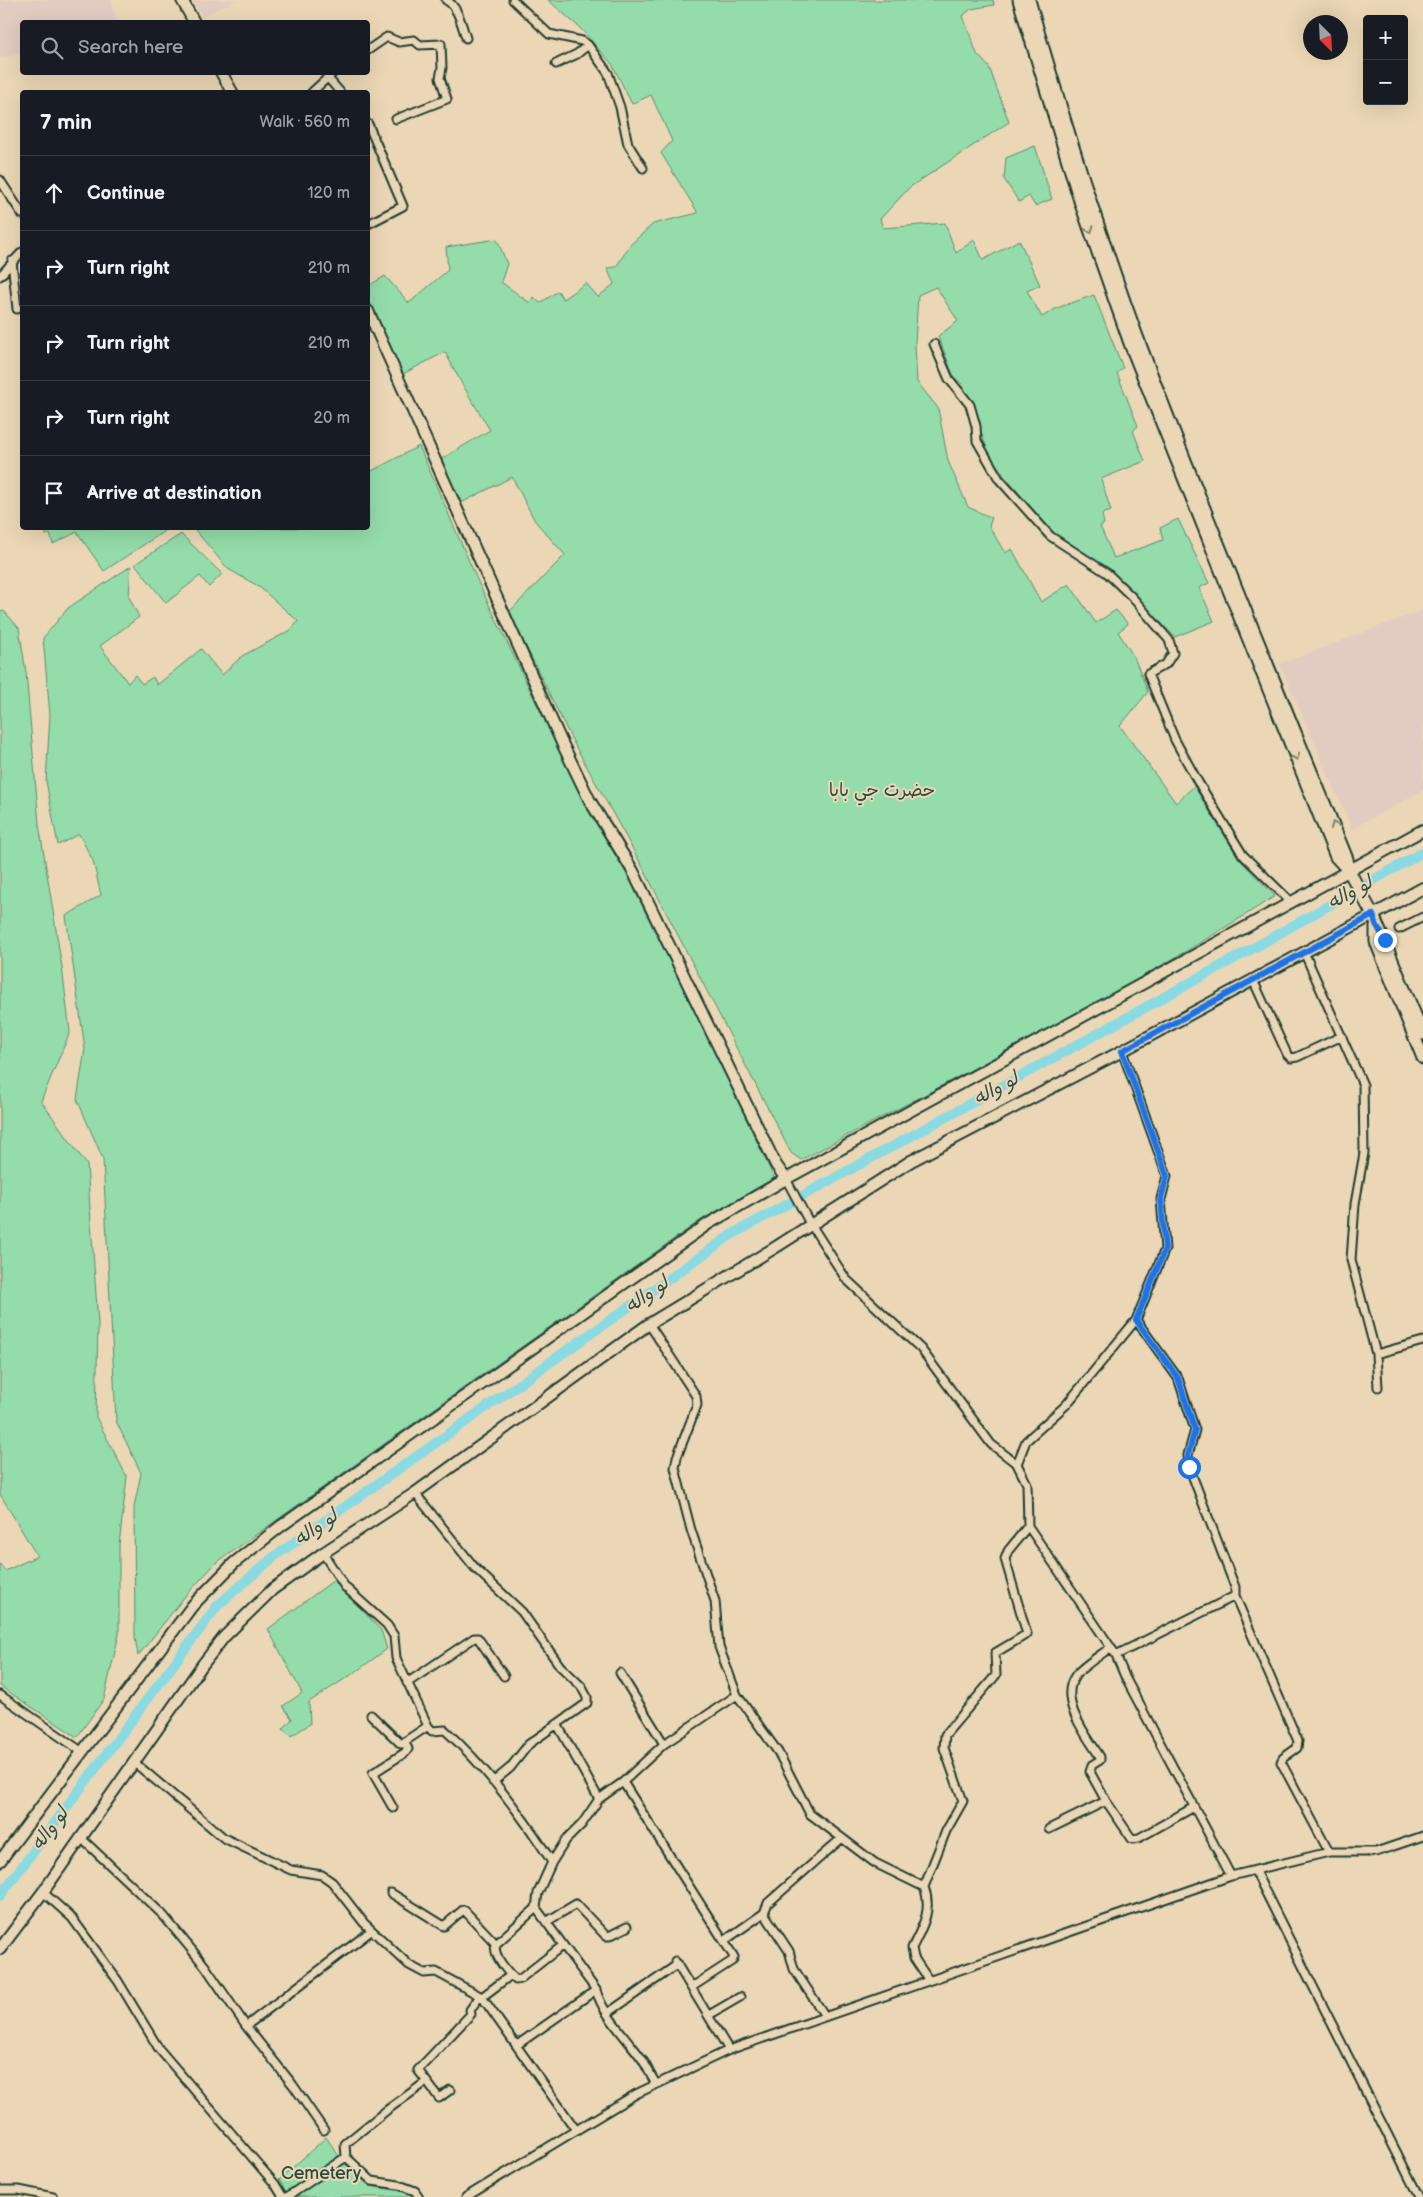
<!DOCTYPE html>
<html lang="en">
<head>
<meta charset="utf-8">
<style>
  :root { --surface:#171b24; --page:#20242c; --text:#f1f3f6; --muted:#9ea1a6; --line:#363941 }
  body { margin:0; font-family:"Balsamiq Sans","Playpen Sans Arabic",sans-serif; background:var(--page); color:var(--text) }
  .controls { position:absolute; right:15px; top:15px; display:grid; overflow:hidden; border-radius:5px; box-shadow:0 5px 20px #0002 }
  .controls button { width:45px; height:45px; display:grid; place-items:center; padding:0; border:0; border-bottom:1px solid var(--line); background:var(--surface); color:var(--text); font:25px sans-serif }
  .compass { position:absolute; left:1303px; top:15px; width:45px; height:45px; border-radius:50%; background:var(--surface); box-shadow:0 5px 20px #0002; rotate:156deg }
  .stop { position:absolute; width:15px; height:15px; margin:-11px; border:4px solid #1a73e8; border-radius:50%; background:#fff }
  .stop.end { background:#1a73e8; border-color:#fff; box-shadow:0 1px 5px #0008 }
  .list { margin:0; padding:0; list-style:none }
  h2 { display:flex; justify-content:space-between; align-items:center; height:65px; margin:0; padding:0 20px; font-size:21px }
  h2 small { font-size:16px; font-weight:400; color:var(--muted) }
  .list li { display:grid; grid-template-columns:32px 1fr auto; gap:15px; align-items:center; box-sizing:border-box; height:75px; padding:0 20px; border-top:1px solid var(--line) }
  .list b { display:block; font-size:19px; white-space:nowrap }
  .list em { font-size:16px; font-style:normal; color:var(--muted) }
  .icon { flex:none; width:28px; height:28px; fill:none; stroke:currentColor; stroke-width:2; stroke-linecap:round; stroke-linejoin:round }
  .map { position:relative; flex:none; width:1423px; height:2197px; overflow:hidden }
  .search { position:absolute; background:var(--surface); box-shadow:0 5px 20px #0002; left:20px; top:20px; width:350px; height:55px; display:flex; align-items:center; gap:12px; box-sizing:border-box; padding:0 18px; border-radius:5px; color:var(--muted); font-size:19px }
  .panel { position:absolute; background:var(--surface); box-shadow:0 5px 20px #0002; left:20px; top:90px; width:350px; height:440px; border-radius:5px }
  .map>svg:first-child { display:block }
  .built { fill:#e2cbc1 }
  .green { fill:#94dcaa; stroke:#5a8c6f }
  .lines { fill:none; stroke-linecap:round; stroke-linejoin:round }
  .canal { stroke:#89dae2; stroke-width:10 }
  .street-casing { stroke:#1f3d34; stroke-width:11 }
  .secondary-casing { stroke:#1f3d34; stroke-width:14 }
  .primary-casing { stroke:#1f3d34; stroke-width:15 }
  .street { stroke:#ebd7b5; stroke-width:7 }
  .secondary { stroke:#ebd7b5; stroke-width:10 }
  .primary { stroke:#ebd7b5; stroke-width:11 }
  .oneway { stroke:#7b826e }
  .route { stroke:#1a73e8; stroke-width:6 }
  .labels { text-anchor:middle; dominant-baseline:central; stroke-width:4; stroke-linejoin:round; paint-order:stroke }
  .park-label { font-size:18px; fill:#2b4d40; stroke:#ebd7b5 }
  .water-label { font-size:19px; font-style:italic; fill:#2a4d45; stroke:#ebd7b5 }
</style>
</head>
<body>
<div class="map">
<svg width="1423" height="2197" viewBox="0 0 1423 2197">
  <rect width="100%" height="100%" fill="#ebd7b5"/>
  <filter id="ink" filterUnits="userSpaceOnUse"><feTurbulence type="fractalNoise" baseFrequency=".02" numOctaves="2"/><feDisplacementMap in="SourceGraphic" scale="10" xChannelSelector="R" yChannelSelector="G"/><feConvolveMatrix kernelMatrix="1 2 1 2 8 2 1 2 1" color-interpolation-filters="sRGB"/></filter>
  <g filter="url(#ink)">
    <path class="built" d="M0,0H111L117,22H22V54L0,58Z
      M193,0H236L202,17Z
      M1423,610V790L1352,829L1280,664Z"/>
    <path class="green" d="M548,0H993L994,5L971,9L963,16L977,54L989,67L1009,122L910,187L880,219L883,228L945,223L956,253L974,240L983,260L1019,240L1040,285L1027,291L1042,317L1057,308L1094,295L1123,368L1117,373L1138,426L1133,431L1145,461L1101,479L1111,511L1102,514L1104,524L1100,526L1114,558L1163,540L1160,528L1178,519L1209,583L1199,588L1214,621L1175,637L1109,569L1053,532L1005,477L989,453L983,438L974,405L962,384L954,377L938,336L958,321L936,287L918,295L915,344L917,382L938,408L948,461L968,507L992,518L989,526L1005,553L1012,549L1041,602L1069,584L1096,623L1116,610L1128,624L1118,632L1134,657L1148,692L1120,726L1176,803L1194,786L1239,859L1275,896C1124,994 960,1075 801,1160L791,1153L641,864L572,740L509,612L565,555L535,521L512,477L459,504L438,461L490,430L462,384L445,352L399,376L368,309V286L385,276L409,303L448,270L446,247L497,239L507,264L501,282L530,303L534,297L540,303L558,291L563,299L586,283L598,297L614,284L607,268L616,267L630,245L653,224L698,213L661,153L672,141L651,95L632,104L612,64L579,27Z
      M1035,146L1052,199L1035,206L1029,196L1019,202L1004,179L1006,158Z
      M419,446L479,584L586,806L627,875L716,1054L774,1178L701,1220L216,1563L186,1595L138,1656L135,1637L134,1507L141,1473L116,1421L103,1159L77,1099L85,1049L66,916L101,895L93,861L79,834L58,845L46,781L50,715L43,638L68,608L131,566L129,597L139,617L100,646L128,683L135,675L142,684L153,677L157,685L201,649L222,675L242,656L291,630L298,621L258,586L228,569L195,530L201,528H368V473Z
      M44,528H169L104,571L77,532L53,544L50,534L46,535Z
      M181,534L222,574L209,587L200,576L166,603L135,564Z
      M4,611L19,628L26,672L39,824L62,967L70,1032L41,1101L87,1165L98,1323L96,1417L127,1477L119,1545V1634L104,1699L77,1737L0,1686V1564L5,1571L37,1556L0,1494V612Z
      M334,1580L381,1630L387,1649L354,1673L309,1702L310,1724L291,1736L283,1729L292,1719L283,1706L302,1693L268,1629Z
      M326,2137L343,2162L370,2186L414,2193L416,2197H287L279,2180Z"/>
    <g class="lines">
      <path class="canal" d="M0,1896L218,1605L275,1556L731,1235L1250,950L1423,852"/>
      <g class="street-casing">
        <path id="street" d="M446,0C458,6 462,26 466,38
          M513,0L549,34L582,41L588,45L608,73L620,107L628,144L643,168
          M368,50L387,37L399,42L414,40L420,45L441,44L442,68L440,78L447,99L396,119
          M556,64L577,54L588,45
          M327,77L340,92
          M312,92L334,72
          M368,124L403,206L368,224
          M0,180L22,214
          M12,261L17,309
          M0,276L22,252
          M934,344L949,379L970,405L976,426L977,441L999,479L1050,536L1107,573L1132,597L1169,640L1173,653L1166,664L1148,674L1175,740L1198,782L1243,855L1292,903
          M1399,929L1423,917
          M1304,952L1363,1085L1364,1153L1355,1204L1351,1260L1376,1354L1378,1387
          M1253,980L1287,1054L1291,1058L1297,1057L1342,1036
          M786,1179L808,1220L846,1279L921,1349L991,1444L1017,1464L1027,1484L1028,1526L1116,1655L1126,1679L1231,1876
          M1136,1320L1178,1378L1195,1430L1188,1455L1189,1467L1235,1587V1596L1298,1741L1297,1748L1283,1758L1281,1762L1329,1852
          M649,1324L696,1396L697,1405L677,1457L675,1468L691,1530L715,1601L719,1647L737,1695L778,1752L810,1814L875,1863L924,1887C933,1910 922,1928 912,1948L914,1958L928,1979
          M1376,1354L1423,1341
          M1017,1464L1026,1441L1066,1405L1136,1320L1165,1249L1161,1199L1167,1176L1122,1051
          M415,1493L475,1568L522,1612L560,1666L581,1686L587,1697V1703L529,1744L510,1768L493,1782
          M323,1553L345,1587L387,1625L394,1636L396,1658L428,1726L432,1731L445,1730C487,1768 522,1815 552,1862
          M1111,1647C1101,1655 1081,1667 1075,1676C1058,1701 1087,1736 1100,1757V1760L1092,1765L1090,1772L1106,1801L1132,1839L1139,1838L1194,1807
          M1116,1655L1235,1596
          M620,1673L664,1744L623,1782L599,1799L582,1824L566,1840L552,1862L538,1893L536,1908L596,1990C603,2015 627,2038 642,2059C647,2067 651,2076 656,2084
          M407,1683L474,1638H478L504,1676
          M0,1695L81,1751
          M371,1715L401,1744L428,1726
          M557,1724L599,1799
          M664,1744L737,1695
          M135,1763L224,1838L291,1870L322,1875L332,1882L364,1923L409,1965L424,1973L436,1972L482,1997L576,2130
          M623,1782L734,1957L732,1961L692,1987
          M393,1808L373,1773L406,1752L408,1749L405,1743
          M1049,1829L1106,1801
          M81,1838L163,1915L205,1966L246,2026L293,2085L324,2130
          M1255,1871L1419,2197
          M924,1887L946,1831L963,1801L944,1748L945,1735L996,1675L995,1653L1027,1634L1005,1559L1008,1551L1028,1526
          M43,1892L72,1918L118,1981L159,2049L275,2184L283,2197
          M391,1893L444,1926L463,1910L465,1911L496,1944
          M536,1908L496,1944C492,1955 508,1973 516,1980L520,1979L562,1946
          M764,1913L789,1951L794,1969L825,2016
          M546,1922L576,1904L606,1936H609L627,1927
          M724,1941L764,1913L768,1903L842,1838
          M675,1961L729,2050
          M482,1997L511,1975
          M608,2013L678,1964
          M709,2015L740,1997
          M246,2026L371,1931
          M517,2045L596,1990
          M450,2090L439,2098L418,2070L471,2014L470,2010L480,1996
          M346,2157L372,2181L399,2185L415,2191L419,2197
          M0,2190H19L53,2197
          M287,2197L346,2157L345,2144L387,2110L426,2082
          M466,2197L636,2094L729,2050L1231,1876L1329,1852H1376L1423,1836"/>
      </g>
      <g class="secondary-casing">
        <path id="secondary" d="M182,0L194,22
          M221,72L232,92
          M368,311L562,743L590,801L633,871L776,1165L786,1179
          M0,1861L193,1605L234,1563L281,1526L708,1224L786,1179L1423,830
          M0,1949L43,1892L203,1664L224,1637L273,1589L323,1553L415,1493L649,1324L776,1247L911,1161L1122,1051L1423,888"/>
      </g>
      <g class="primary-casing">
        <path id="primary" d="M1019,0L1081,204L1131,346L1336,857L1349,871L1373,915L1423,1034
          M1029,0C1063,118 1099,236 1142,350C1207,521 1278,690 1347,859L1349,871
          M1376,926V942L1423,1058"/>
      </g>
      <use href="#street" class="street"/>
      <use href="#secondary" class="secondary"/>
      <use href="#primary" class="primary"/>
    </g>
    <defs><path id="oneway-chevron" d="M-2-3.5L2.5 0L-2 3.5" fill="none" stroke-width="1.6" stroke-linecap="round" stroke-linejoin="round" transform="scale(1.25)"/></defs>
    <g class="oneway">
      <use href="#oneway-chevron" transform="translate(1090 230) rotate(70)"/>
      <use href="#oneway-chevron" transform="translate(1296 757) rotate(68)"/>
      <use href="#oneway-chevron" transform="translate(1334 825) rotate(-112)"/>
    </g>
  </g>
  <g class="lines" filter="url(#ink)">
    <path class="route" d="M1189,1467L1188,1455L1195,1430L1178,1378L1136,1320L1165,1249L1161,1198L1167,1176L1122,1051L1373,915L1376,924L1385,940"/>
  </g>
  <g class="labels">
    <g class="park-label">
      <text x="882" y="790">حضرت جي بابا</text>
      <text x="321" y="2173">Cemetery</text>
    </g>
    <g class="water-label">
      <text transform="translate(1350 893) rotate(-29)">لو واله</text>
      <text transform="translate(996 1089) rotate(-29)">لو واله</text>
      <text transform="translate(647 1295) rotate(-35)">لو واله</text>
      <text transform="translate(316 1528) rotate(-35)">لو واله</text>
      <text transform="translate(50 1829) rotate(-53)">لو واله</text>
    </g>
  </g>
</svg>
<div class="controls">
<button>+</button>
<button>−</button>
</div>
<svg class="compass" viewBox="-18 -18 36 36"><path d="M0-13l5 13h-10z" fill="#e53935"/><path d="M0 13l5-13h-10z" fill="#9ea1a6"/></svg>
<div class="stop" style="left:1189px;top:1467px"></div>
<div class="stop end" style="left:1385px;top:940px"></div>
<div class="search"><svg class="icon" aria-label="search" viewBox="0 0 24 24"><circle cx="10" cy="10" r="6"/><path d="M15 15l6 6"/></svg>Search here</div>
<section class="panel">
<h2>7 min<small>Walk · 560 m</small></h2>
<ul class="list">
<li><svg class="icon" aria-label="ahead" viewBox="0 0 24 24"><path d="M12 20V5M6 11l6-6 6 6"/></svg><div><b>Continue</b></div><em>120 m</em></li>
<li><svg class="icon" aria-label="right" viewBox="0 0 24 24"><path d="M7 20v-9h11M14 6l5 5-5 5"/></svg><div><b>Turn right</b></div><em>210 m</em></li>
<li><svg class="icon" aria-label="right" viewBox="0 0 24 24"><path d="M7 20v-9h11M14 6l5 5-5 5"/></svg><div><b>Turn right</b></div><em>210 m</em></li>
<li><svg class="icon" aria-label="right" viewBox="0 0 24 24"><path d="M7 20v-9h11M14 6l5 5-5 5"/></svg><div><b>Turn right</b></div><em>20 m</em></li>
<li><svg class="icon" aria-label="arrive" viewBox="0 0 24 24"><path d="M6 21V4h12l-3 4 3 4H6"/></svg><div><b>Arrive at destination</b></div></li>
</ul>
</section>
</div>
</body>
</html>
